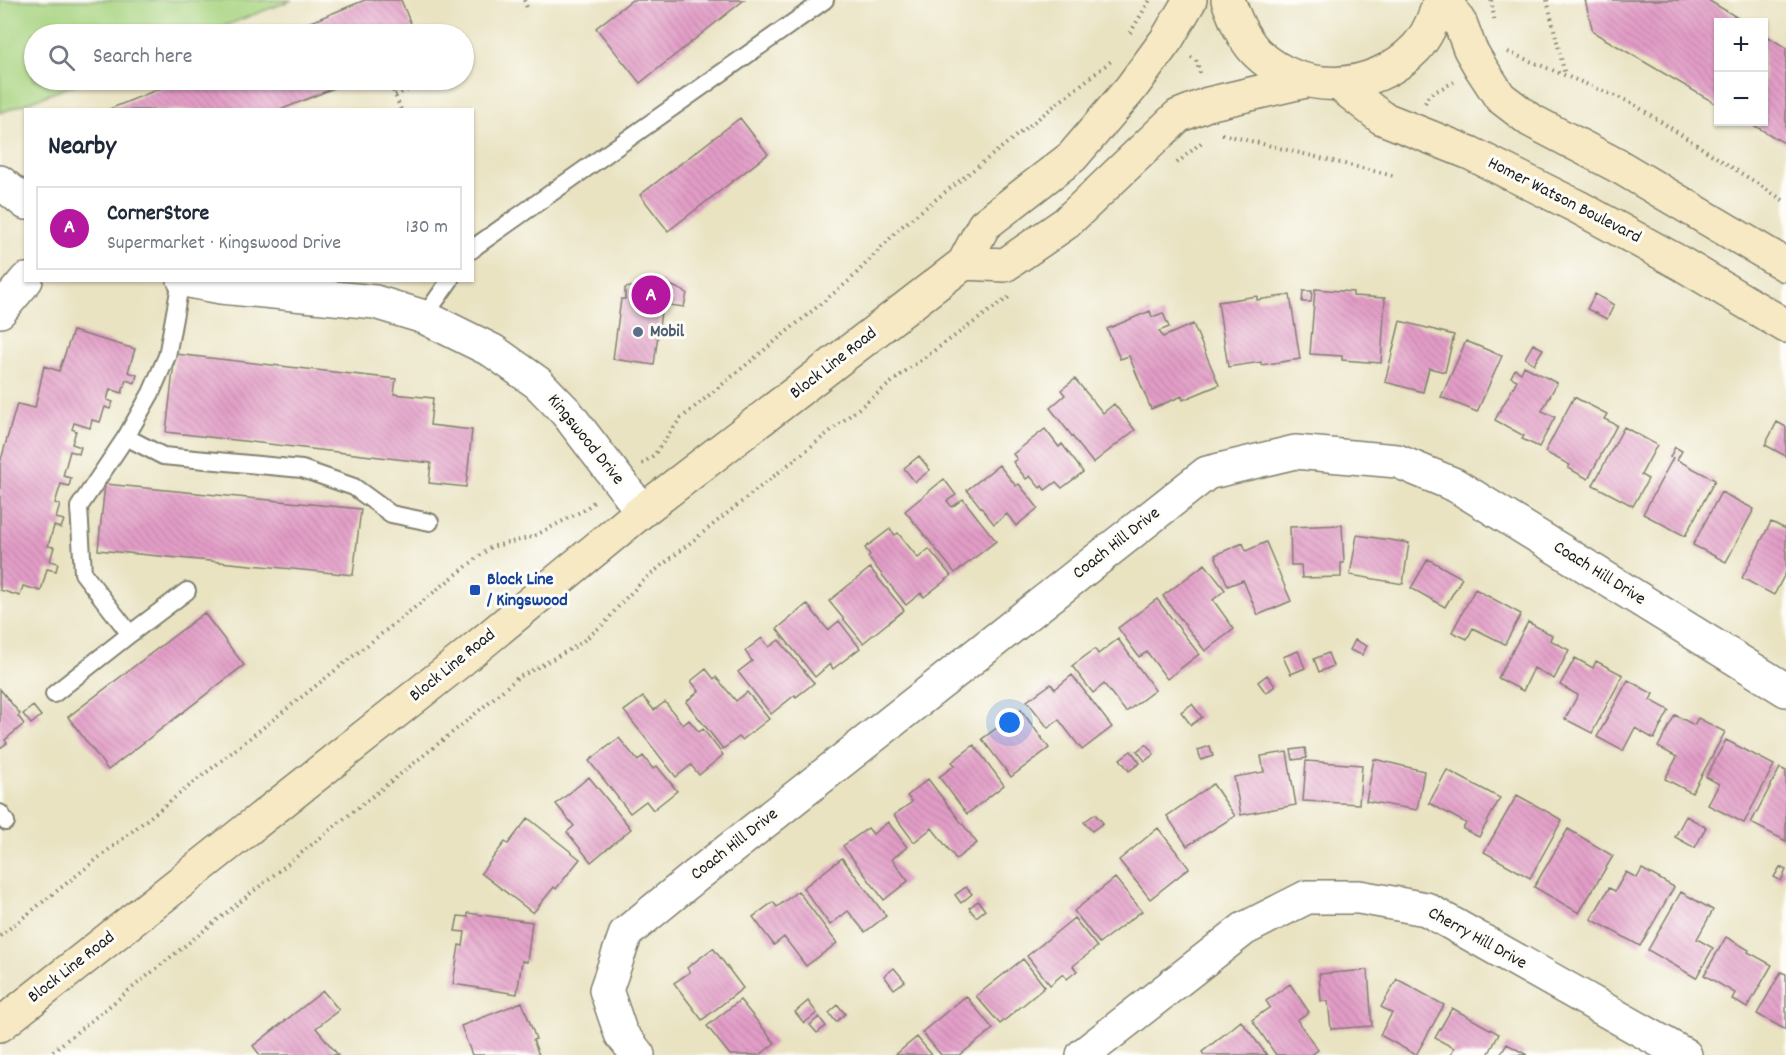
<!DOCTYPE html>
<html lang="en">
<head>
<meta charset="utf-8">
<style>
  :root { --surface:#fff; --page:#f6f6f7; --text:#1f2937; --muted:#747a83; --line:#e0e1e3; --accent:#b5179e }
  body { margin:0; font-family:Dekko,sans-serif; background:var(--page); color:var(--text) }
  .controls { position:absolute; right:18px; top:18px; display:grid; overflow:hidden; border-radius:0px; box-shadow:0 2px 4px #0004 }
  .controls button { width:54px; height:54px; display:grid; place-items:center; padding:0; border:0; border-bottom:2px solid var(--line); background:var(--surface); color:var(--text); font:30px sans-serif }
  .you { position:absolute; left:1010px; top:723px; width:21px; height:21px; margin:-15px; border:4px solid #fff; border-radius:50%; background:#1a73e8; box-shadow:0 0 0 9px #1a73e833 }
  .badge { display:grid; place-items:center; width:39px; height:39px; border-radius:50%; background:var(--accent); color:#fff; font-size:20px; font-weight:700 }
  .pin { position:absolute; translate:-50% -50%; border:3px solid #fff; box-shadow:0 2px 6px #0006 }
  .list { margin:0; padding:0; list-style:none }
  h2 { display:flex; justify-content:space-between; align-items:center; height:78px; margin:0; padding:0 24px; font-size:26px }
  h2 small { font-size:20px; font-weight:400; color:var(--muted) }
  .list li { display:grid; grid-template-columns:39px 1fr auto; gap:18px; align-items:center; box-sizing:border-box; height:84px; margin:0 12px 12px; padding:0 12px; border:2px solid var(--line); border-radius:0px }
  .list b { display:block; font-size:22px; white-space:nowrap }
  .list p { margin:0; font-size:20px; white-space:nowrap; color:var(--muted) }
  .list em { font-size:20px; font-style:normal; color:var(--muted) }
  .icon { flex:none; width:33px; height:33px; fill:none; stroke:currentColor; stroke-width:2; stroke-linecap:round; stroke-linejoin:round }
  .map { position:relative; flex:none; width:1786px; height:1055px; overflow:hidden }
  .search { position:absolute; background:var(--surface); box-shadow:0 2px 4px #0004; left:24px; top:24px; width:450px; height:66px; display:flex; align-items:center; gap:15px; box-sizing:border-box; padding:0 21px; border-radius:33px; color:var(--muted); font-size:22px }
  .panel { position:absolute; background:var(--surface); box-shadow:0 2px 4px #0004; left:24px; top:108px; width:450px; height:174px; border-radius:0px }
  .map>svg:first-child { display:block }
  .grass { fill:#a8d481; stroke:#62784e; stroke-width:1.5 }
  .building { fill:url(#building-back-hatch) }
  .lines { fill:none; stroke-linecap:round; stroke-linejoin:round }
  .lane-casing { stroke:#82806f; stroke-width:20 }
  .street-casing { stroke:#82806f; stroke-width:36 }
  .secondary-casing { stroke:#82806f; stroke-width:36 }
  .path { stroke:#82806f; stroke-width:4; stroke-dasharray:1.5 4.5; stroke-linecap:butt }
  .lane { stroke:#fff; stroke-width:16 }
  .street { stroke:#fff; stroke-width:33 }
  .secondary { stroke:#f6e9c3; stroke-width:33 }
  .service-dot { fill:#5c6f8a; stroke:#fdfcf7; stroke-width:2 }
  .transit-dot { fill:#1a4fb4; stroke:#fdfcf7; stroke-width:2 }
  .labels { text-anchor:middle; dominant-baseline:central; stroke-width:6; stroke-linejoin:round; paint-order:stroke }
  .street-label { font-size:18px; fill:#1c1c1c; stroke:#fdfcf7 }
  .service-label { font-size:18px; font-weight:bold; fill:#4e5e75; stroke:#fdfcf7; text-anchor:start }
  .transit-label { font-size:18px; font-weight:bold; fill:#164399; stroke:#fdfcf7; text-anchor:start }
</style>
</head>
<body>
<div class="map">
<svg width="1786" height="1055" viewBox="0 0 1786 1055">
  <defs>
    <pattern id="building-back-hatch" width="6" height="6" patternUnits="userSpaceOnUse" patternTransform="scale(1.5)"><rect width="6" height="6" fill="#e29cc6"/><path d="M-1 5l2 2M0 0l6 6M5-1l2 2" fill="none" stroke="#c186aa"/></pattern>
  </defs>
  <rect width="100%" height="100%" fill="#fdfcf7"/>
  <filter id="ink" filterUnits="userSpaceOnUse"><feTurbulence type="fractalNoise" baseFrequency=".0167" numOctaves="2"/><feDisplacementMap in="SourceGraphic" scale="12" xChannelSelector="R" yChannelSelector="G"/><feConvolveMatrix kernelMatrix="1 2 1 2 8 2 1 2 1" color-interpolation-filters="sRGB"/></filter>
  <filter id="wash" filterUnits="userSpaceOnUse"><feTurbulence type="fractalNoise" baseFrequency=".008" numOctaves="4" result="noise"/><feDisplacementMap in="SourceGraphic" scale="24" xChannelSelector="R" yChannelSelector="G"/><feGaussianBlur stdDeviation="1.35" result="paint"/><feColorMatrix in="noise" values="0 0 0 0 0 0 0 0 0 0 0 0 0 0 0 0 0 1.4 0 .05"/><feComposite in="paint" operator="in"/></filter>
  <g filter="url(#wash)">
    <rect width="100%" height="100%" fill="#e9e3c2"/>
    <path class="grass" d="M0,0H292L203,34H34V80H87L0,113Z"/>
    <g id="blocks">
      <path class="building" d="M365,0H401L415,34H281Z
        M632,0H744L640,83L596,28Z
        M1585,0H1708L1745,22H1718V105L1593,32Z
        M1764,34L1786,48V144L1748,122H1764Z
        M181,80H354L280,110H107Z
        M740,118L768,154L668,231L640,195Z
        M662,281L687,293L684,307L662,304L654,365L613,359L621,299H625V288Z
        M1315,289L1353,292V296L1385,298L1381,363L1342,360V356L1310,354Z
        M1303,291H1312L1311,302H1302Z
        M1595,294L1614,305L1607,319L1587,309Z
        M1290,295L1300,359L1261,365V362L1228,367L1218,302L1257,296V300Z
        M1150,311L1152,317L1163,313L1169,327L1159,331L1163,337L1193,324L1219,385L1183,400L1182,396L1151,409L1129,356L1120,359L1107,329Z
        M1400,321L1454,335L1445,372L1429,368L1423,392L1385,382Z
        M73,331L135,349L128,372L137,375L135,383L126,380L122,393L110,389L107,400L113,402L110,409L105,407L100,422L92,420L90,428L74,423L72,429L76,431L72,444L81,447L79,454L70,451L63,476L71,478L69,486L61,484L55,503L60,505L56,518L64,520L61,528L54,526L48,546L54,547L50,561L58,563L56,571L47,569L41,591L23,586L20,596L0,590V463L17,404L35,408L44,366L59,371Z
        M1466,341L1502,356L1477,412L1441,397Z
        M1533,344L1543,349L1534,364L1525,358Z
        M175,354L396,379L394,394L433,398L430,425L472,430L466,487L429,483L431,463L166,432Z
        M1524,366L1557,383L1542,411L1555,417L1539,447L1522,439L1524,436L1495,420L1517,380L1511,377L1515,369L1521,373Z
        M1075,379L1103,413L1114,404L1135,430L1093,463L1050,408L1065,395L1061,390Z
        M1574,397L1607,414L1604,419L1617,425L1588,479L1568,468L1570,465L1545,452Z
        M1777,422L1786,427V456L1765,445Z
        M1624,427L1657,445L1641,475L1648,479L1633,506L1593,485Z
        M1045,429L1059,447L1062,444L1083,472L1062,488L1056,482L1045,490L1042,486L1040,488L1030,476L1026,479L1013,462L1017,459L1013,454Z
        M1675,447L1682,451L1677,460L1715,480L1685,536L1643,514L1673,458L1670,457Z
        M919,456L930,470L915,482L904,468Z
        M999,465L1016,486L1019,484L1038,508L1016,526L1007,514L994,524L967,490Z
        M944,479L956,495L947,501L952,507L963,499L996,541L955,573L905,511Z
        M105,484L361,509L353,575L98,550Z
        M1721,492L1754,509L1726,562L1693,545Z
        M1771,522L1786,529V572L1774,595L1742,578Z
        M1342,525L1344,563H1341V577L1302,578L1301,565H1291L1290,527Z
        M890,529L895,535L898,533L918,558L929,549L951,576L924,597L921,593L906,605L868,557L870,555L865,548Z
        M1357,535L1409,543L1403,584L1350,575Z
        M1266,542L1291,601L1258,615L1243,580L1228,586L1215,555L1243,543L1246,551Z
        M1428,559L1462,578L1445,607L1411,588Z
        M1205,564L1225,590L1213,600L1234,629L1205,651L1163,596Z
        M870,568L904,610L863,643L829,601Z
        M1475,589L1521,614L1505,644L1473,628L1467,639L1452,632Z
        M1157,599L1199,654L1167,679L1147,652L1139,657L1118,628Z
        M807,604L828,630L839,621L860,648L833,669L830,664L815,677L777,629Z
        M204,613L244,665L108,770L68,717Z
        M1528,622L1552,635L1550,640L1569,650L1554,679L1534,668L1523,691L1498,678Z
        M762,638L769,647L779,640L814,683L796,697L795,695L771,714L738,672L752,661L745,651Z
        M1118,639L1155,690L1126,712L1104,684L1093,693L1072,666L1095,649L1098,654Z
        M1355,640L1367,646L1362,655L1350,650Z
        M1298,651L1305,668L1291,674L1283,657Z
        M1328,653L1333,666L1319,672L1314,659Z
        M1575,658L1593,668L1596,661L1623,675L1592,733L1565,719L1578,695L1560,685Z
        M706,669L714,679L716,677L736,701L747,692L769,719L742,740L739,737L723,749L686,702L699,691L691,681Z
        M1072,675L1112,727L1082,750L1059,720L1048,728L1027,701L1051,684L1055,689Z
        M1267,675L1275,686L1266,693L1258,682Z
        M1628,680L1653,694L1650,700L1669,710L1654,739L1635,728L1623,751L1597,737Z
        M0,689L20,714L18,716L24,724L5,740L7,743L0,748Z
        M643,697L654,710L665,702L683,725L689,720L699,732L703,729L723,755L699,775L691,765L676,777L624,711Z
        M1192,704L1202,717L1191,725L1181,712Z
        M33,706L41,716L31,724L23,714Z
        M1021,710L1049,748L1011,777L982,739Z
        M1675,715L1694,725L1698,718L1725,732L1692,793L1665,779L1677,757L1658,747Z
        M619,738L638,761L643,756L653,769L657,766L677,791L653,810L646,801L630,813L589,761Z
        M1726,740L1774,765L1744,823L1708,805L1719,784L1706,777Z
        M1146,744L1154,754L1145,761L1137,751Z
        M974,745L1004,785L967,814L939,777L955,765L952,762Z
        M1210,746L1213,756L1201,760L1198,750Z
        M1305,748L1307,758L1293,760L1291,750Z
        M1131,751L1140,763L1129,771L1120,759Z
        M1287,752L1296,805L1241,815L1234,777L1264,772L1261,756Z
        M1374,759L1424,771L1417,810L1366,801Z
        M1306,761L1362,765L1359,804L1303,801Z
        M1780,768L1786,771V841L1751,823Z
        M1447,770L1500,798L1479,837L1463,829L1466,823L1429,803Z
        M589,777L631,829L591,862L567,832L574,826L556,804Z
        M928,779L977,843L956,859L932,828L914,842L894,815L912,802L907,796Z
        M1213,784L1235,816L1187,846L1167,816Z
        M1517,795L1562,820L1530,878L1484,852Z
        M1095,814L1103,823L1092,831L1084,822Z
        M1686,816L1706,827L1695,848L1675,837Z
        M528,818L580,859L556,889L554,887L533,913L481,873L505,842L508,844Z
        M888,822L907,847L892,859L908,881L884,900L843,846L868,828L873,834Z
        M1158,828L1189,868L1150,899L1119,860Z
        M1568,829L1613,856L1579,913L1534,887Z
        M842,858L886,916L865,932L848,911L830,925L803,888Z
        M1780,867L1786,870L1781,881L1774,877Z
        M1642,869L1674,887L1640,946L1591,919L1609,888L1615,891L1626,872L1637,878Z
        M1115,878L1142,911L1099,943L1074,911Z
        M966,887L972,894L961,903L955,895Z
        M798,891L837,943L806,966L784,937L774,945L753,917L773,902L777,907Z
        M1681,892L1713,910L1697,939L1713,948L1696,978L1648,950Z
        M978,901L985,910L976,917L969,908Z
        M468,913L532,922L527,962L522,961L517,994L453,984L459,945L463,946L465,932L455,931L458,916L468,917Z
        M1074,918L1097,947L1073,966L1077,971L1067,979L1063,974L1050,985L1027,956Z
        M1726,937L1749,950L1748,952L1772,965L1747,1008L1732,999L1735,993L1704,975Z
        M713,948L743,988L702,1020L674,983L690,972L687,968Z
        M1023,959L1045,987L1000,1024L976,996Z
        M894,968L905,981L894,989L884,976Z
        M1368,970L1372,1026L1331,1029L1328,1001H1321L1319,974Z
        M1781,972L1786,974V1030L1757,1014Z
        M1397,979L1444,1005L1416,1055L1380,1035L1392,1013L1381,1007Z
        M1290,984L1309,1012L1297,1020L1318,1050L1311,1055H1276L1252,1020L1270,1007L1266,1001Z
        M323,991L339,1010L316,1028L338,1055H260L253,1046Z
        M966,996L993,1029L960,1055H941L922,1032Z
        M740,1000L775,1043L760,1055H730L707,1026Z
        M808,1001L817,1013L804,1023L795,1012Z
        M522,1002L536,1039L533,1040L539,1055H472L461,1026Z
        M838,1005L845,1014L836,1022L829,1013Z
        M1452,1008L1499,1034L1488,1055H1451L1454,1048L1435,1038Z
        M819,1017L826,1026L817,1033L810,1025Z
        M1241,1021L1267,1055H1204L1202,1052Z
        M917,1037L932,1055H895Z
        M1507,1044L1527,1055H1500Z"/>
    </g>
  </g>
  <g filter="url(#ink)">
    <use href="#blocks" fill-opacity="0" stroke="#82806f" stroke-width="1.5"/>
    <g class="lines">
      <g class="lane-casing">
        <path id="lane" d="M472,250L476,246L825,0
          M424,317L450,280
          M126,437L163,456L302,469L354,487L391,514L430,522
          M130,634L187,591
          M54,694L130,634L83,573L79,507L126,437L151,393L167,356L181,280
          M0,813L6,822"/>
      </g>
      <g class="street-casing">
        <path id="street" d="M0,182L26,203
          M184,280L221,287L375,302L424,317L493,351L538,383L566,412L642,511
          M0,311L26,280
          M638,1055L621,1034L606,990L626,933L692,879L1207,473L1295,452L1397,461L1455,485L1786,690
          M1083,1055L1244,929L1307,897H1359L1426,909L1685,1055"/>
      </g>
      <g class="secondary-casing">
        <path id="secondary" d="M1228,0C1235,19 1242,37 1256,52C1300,96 1373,93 1416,48C1428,35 1435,17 1440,0
          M1445,0L1461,25L1470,49L1481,68L1500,97L1530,120L1620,167L1786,265
          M1339,84L1382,118L1470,153L1578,207L1682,264L1786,326
          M964,263L1005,265L1066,223L1178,116L1208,104L1306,81
          M0,1025L460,661L642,511L964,263L984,225L1072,157L1131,88L1167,39L1190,0"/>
      </g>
      <path class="path" d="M524,0L528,10
        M1491,0L1495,23
        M1547,0L1565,75
        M1130,33L1150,0
        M1508,52L1630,102L1786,202
        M1191,57L1196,60L1201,76
        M464,67L472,64
        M389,80L401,110
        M395,95L433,80
        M1425,103L1429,95L1454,82
        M1222,134L1394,176
        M1177,163L1203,141
        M642,464L654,455L680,419L850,280L901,227L1111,61
        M0,936L491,547L532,537L584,510L596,500
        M48,1055L468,720L516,679L578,645L605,623L622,602L646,578L907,370L1012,295"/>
      <use href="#lane" class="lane"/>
      <use href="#street" class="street"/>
      <use href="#secondary" class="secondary"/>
    </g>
  </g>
  <circle class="service-dot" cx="638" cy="332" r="6"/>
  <rect class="transit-dot" x="469" y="584" width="12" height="12" rx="3"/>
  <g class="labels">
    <g class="street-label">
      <text transform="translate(1564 201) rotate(27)">Homer Watson Boulevard</text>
      <text transform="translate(834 364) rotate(-38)">Block Line Road</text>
      <text transform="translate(585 440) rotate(51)">Kingswood Drive</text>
      <text transform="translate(1117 544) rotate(-38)">Coach Hill Drive</text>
      <text transform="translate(1599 574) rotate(32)">Coach Hill Drive</text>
      <text transform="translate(453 666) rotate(-39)">Block Line Road</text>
      <text transform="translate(735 845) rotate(-38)">Coach Hill Drive</text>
      <text transform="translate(1477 939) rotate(29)">Cherry Hill Drive</text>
      <text transform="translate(72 968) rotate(-38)">Block Line Road</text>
    </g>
    <g class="service-label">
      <text x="650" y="332">Mobil</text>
    </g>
    <g class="transit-label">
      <text x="487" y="580">Block Line<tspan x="487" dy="21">/ Kingswood</tspan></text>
    </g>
  </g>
</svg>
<div class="controls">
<button>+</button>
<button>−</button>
</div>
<div class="you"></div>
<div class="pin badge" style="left:651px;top:295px">A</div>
<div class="search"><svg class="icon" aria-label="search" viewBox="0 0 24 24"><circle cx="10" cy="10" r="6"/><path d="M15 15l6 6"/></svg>Search here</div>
<section class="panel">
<h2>Nearby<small></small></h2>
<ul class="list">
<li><span class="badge">A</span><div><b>CornerStore</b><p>Supermarket · Kingswood Drive</p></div><em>130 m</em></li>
</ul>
</section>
</div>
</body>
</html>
